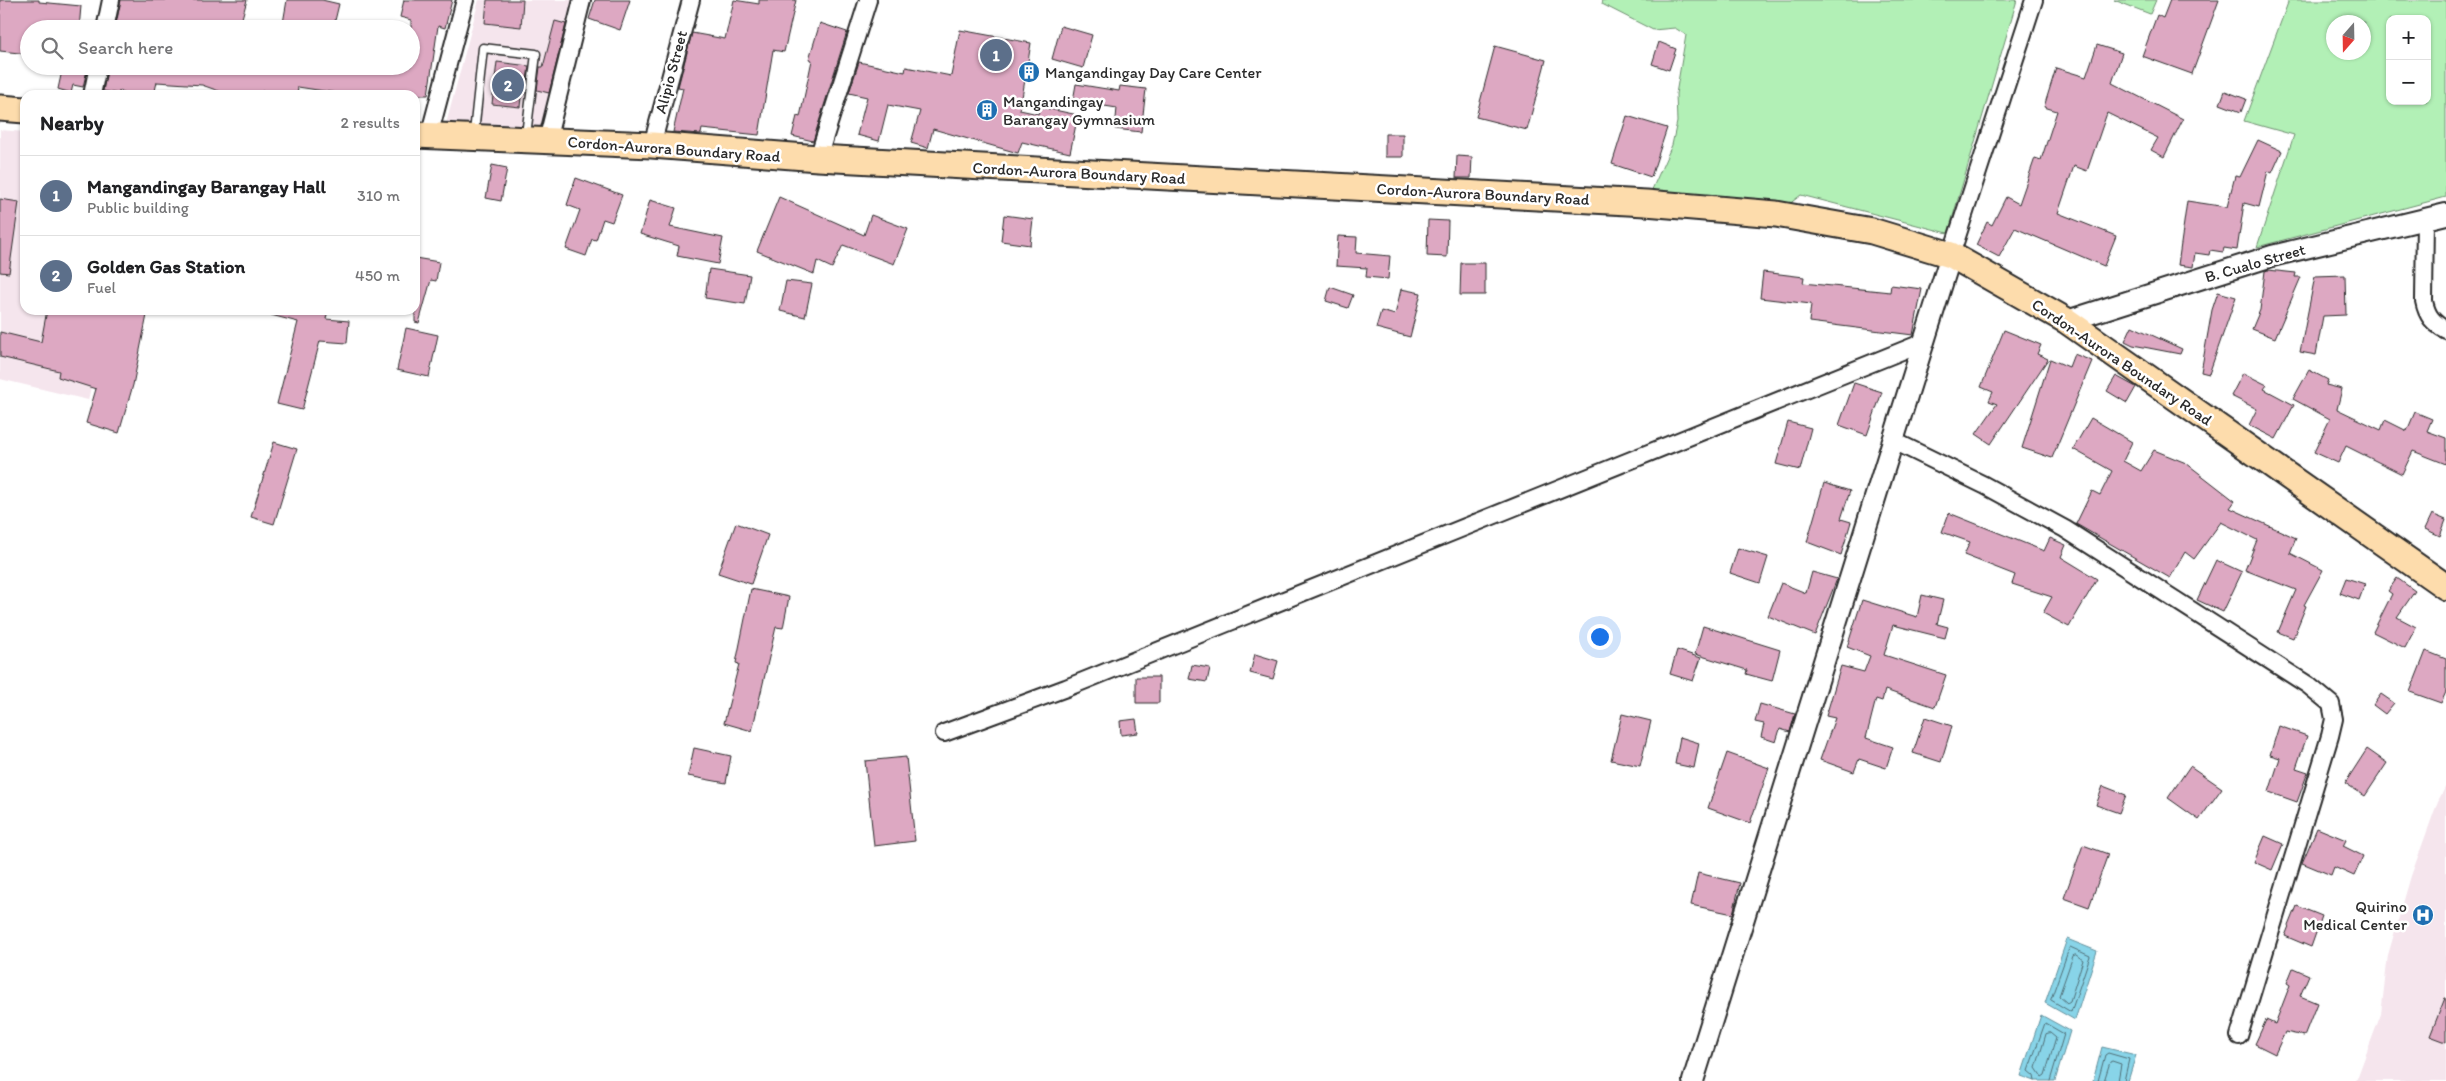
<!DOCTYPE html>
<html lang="en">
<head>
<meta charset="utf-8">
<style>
  :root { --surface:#fff; --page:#f6f6f6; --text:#202124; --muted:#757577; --line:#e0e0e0; --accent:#0f766e }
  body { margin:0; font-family:Itim,sans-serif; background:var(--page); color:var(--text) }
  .controls { position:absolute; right:15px; top:15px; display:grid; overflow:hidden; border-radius:10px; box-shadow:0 1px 4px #0004 }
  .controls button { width:45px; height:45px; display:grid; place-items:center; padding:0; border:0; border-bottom:1px solid var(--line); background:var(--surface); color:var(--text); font:25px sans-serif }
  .compass { position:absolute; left:2326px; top:15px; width:45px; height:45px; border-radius:50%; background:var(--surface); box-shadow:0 1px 4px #0004; rotate:200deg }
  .you { position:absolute; left:1599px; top:636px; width:18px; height:18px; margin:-12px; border:4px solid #fff; border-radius:50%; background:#1a73e8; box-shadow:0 0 0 8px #1a73e833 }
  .badge { display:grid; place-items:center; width:32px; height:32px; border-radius:50%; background:var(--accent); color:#fff; font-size:16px; font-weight:700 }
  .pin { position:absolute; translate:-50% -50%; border:2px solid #fff; box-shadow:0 1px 5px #0006 }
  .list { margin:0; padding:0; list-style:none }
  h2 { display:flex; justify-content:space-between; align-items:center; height:65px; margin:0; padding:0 20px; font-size:21px }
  h2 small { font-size:16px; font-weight:400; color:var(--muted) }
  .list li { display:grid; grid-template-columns:32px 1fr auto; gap:15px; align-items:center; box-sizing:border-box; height:80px; padding:0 20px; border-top:1px solid var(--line) }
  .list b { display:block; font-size:19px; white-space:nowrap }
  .list p { margin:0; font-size:16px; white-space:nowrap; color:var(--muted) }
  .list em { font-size:16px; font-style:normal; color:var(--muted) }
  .icon { flex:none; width:28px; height:28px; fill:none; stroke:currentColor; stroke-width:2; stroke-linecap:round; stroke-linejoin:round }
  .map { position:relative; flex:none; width:2446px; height:1081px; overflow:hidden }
  .search { position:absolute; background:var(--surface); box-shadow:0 1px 4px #0004; left:20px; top:20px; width:400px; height:55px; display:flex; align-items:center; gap:12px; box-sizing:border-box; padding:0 18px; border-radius:28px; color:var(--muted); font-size:19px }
  .panel { position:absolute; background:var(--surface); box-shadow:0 1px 4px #0004; left:20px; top:90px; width:400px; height:225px; border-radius:15px }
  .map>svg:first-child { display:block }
  .built { fill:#f5e5ed }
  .green { fill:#b2f0b6; stroke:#6e8e70; fill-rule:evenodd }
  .water { fill:#88d4e8; stroke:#63909c }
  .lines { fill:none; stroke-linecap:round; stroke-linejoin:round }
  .shore { stroke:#506f77; stroke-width:1 }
  .building { fill:#dda8c2; stroke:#2b2b2b }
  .service-casing { stroke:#2b2b2b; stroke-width:11 }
  .minor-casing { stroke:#2b2b2b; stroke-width:20 }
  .tertiary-casing { stroke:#2b2b2b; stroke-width:24 }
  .primary-casing { stroke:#2b2b2b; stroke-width:29 }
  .service { stroke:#fff; stroke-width:8 }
  .minor { stroke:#fff; stroke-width:16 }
  .tertiary { stroke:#fff; stroke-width:20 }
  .primary { stroke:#fddcac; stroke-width:25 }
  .labels { text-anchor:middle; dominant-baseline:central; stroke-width:5; stroke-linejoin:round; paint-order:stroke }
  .street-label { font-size:16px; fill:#2b2b2b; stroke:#fff }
  .poi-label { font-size:16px; fill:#2b2b2b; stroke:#fff; text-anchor:start }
</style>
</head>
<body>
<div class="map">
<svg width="2446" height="1081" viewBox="0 0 2446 1081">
  <rect width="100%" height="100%" fill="#fff"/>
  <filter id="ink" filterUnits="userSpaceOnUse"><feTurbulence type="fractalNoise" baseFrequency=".02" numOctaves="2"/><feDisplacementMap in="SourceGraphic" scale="10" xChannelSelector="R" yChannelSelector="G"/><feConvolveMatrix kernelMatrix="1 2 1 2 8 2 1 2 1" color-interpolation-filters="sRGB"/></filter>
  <g filter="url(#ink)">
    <path class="built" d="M479,0H577L547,133L445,128Z
      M0,130L25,132V310H109L88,400L0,379Z
      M2446,786V1081H2356L2381,1014L2388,955L2411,876L2438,801Z"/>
    <path class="green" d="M1603,0H2017L1948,233L1801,195L1776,214L1646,203L1672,145L1677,122L1676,94L1686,35L1675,28L1653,30L1602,4Z
      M2114,0H2156L2150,14Z
      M2289,0H2446V197L2257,247L2294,135L2244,121ZM2390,19H2427V101H2390ZM2334,22H2364V52H2334Z"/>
    <path class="water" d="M2067,939L2097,951L2075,1020L2045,1003Z
      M2041,1015L2070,1031L2055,1081H2035L2021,1076Z
      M2102,1047L2136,1055L2128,1081H2093Z"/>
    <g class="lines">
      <path class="shore" d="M2070,947L2090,956L2071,1012L2051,1000Z
        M2076,955L2083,960L2070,1001L2067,1003L2059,996L2073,956Z
        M2050,1033L2056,1038L2045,1075L2042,1077L2036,1068L2046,1034Z
        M2035,1081L2034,1076L2028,1071L2045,1023L2064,1034L2050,1081
        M2098,1081L2105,1055L2108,1053L2129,1059L2124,1081
        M2104,1081L2110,1062L2112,1061L2121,1064L2118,1081"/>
    </g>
    <path class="building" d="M0,0H39V2L81,6L79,29H29V54L0,51Z
      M121,0H247L239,29H222L204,23L203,29H115Z
      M287,0H322L339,4L333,29H282Z
      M404,0H452L445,28L438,26L428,95H350L298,87L297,95L262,91L261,95H230L202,85L157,82L154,95H135L119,91V94L103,91L108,66H411V20L400,17Z
      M487,0H523L521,27L485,23Z
      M595,0H630L620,30L589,19Z
      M734,0L759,4V0H796L784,52L773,50L759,135L702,129L701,134L673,132L683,88L678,87L692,33L725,39Z
      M2170,0H2219L2192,74L2142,56L2157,15L2163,18Z
      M555,21L566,24L549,93L537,90L540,67H543Z
      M820,23L847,32L813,141L792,136L797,116L800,117L812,60L809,59Z
      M1061,26L1092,35L1083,68L1052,59Z
      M960,30L1031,43L1020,110L1038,114L1040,107L1078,115L1070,153L1022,142L1018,153L933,129L928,148L911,143L920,111L888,105L879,141L857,135L867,97L849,93L859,62L905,72L906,67L951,76Z
      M1659,42L1676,49L1669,70L1652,64Z
      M2097,45L2122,53L2112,83L2183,119L2164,157L2151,150L2158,138L2107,113L2087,171L2074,166L2058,213L2116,236L2104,266L2015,228L1999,257L1976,245L1987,222L1992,225L2006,197L2019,204L2035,158L2041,160L2057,111L2044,107L2056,68L2086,77Z
      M1495,46L1546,60L1527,130L1476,117Z
      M497,62L529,66L526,87L522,86L520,107L492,104Z
      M63,66H88L83,87L73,85L71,93L58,89Z
      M1076,84L1119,91L1120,86L1146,89L1141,132L1115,129L1117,108L1073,101Z
      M2225,91L2246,99L2241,112L2220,104Z
      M1627,116L1667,128L1651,177L1612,164Z
      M1385,134H1403V157H1385Z
      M2258,140L2282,151L2272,173L2268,171L2259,207L2244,203L2237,250L2224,248L2223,252L2210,250L2209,255L2195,253L2193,267L2178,265L2187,201L2227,207L2235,176L2240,177Z
      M1457,156L1472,157L1471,178H1456Z
      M492,165L507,168L501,201L486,198Z
      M576,178L622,195L612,222L603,219L596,240L592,239L586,256L566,249L580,210L567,205Z
      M779,197L864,235L871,215L908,229L894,264L843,245L832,268L817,261L814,274L757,251Z
      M0,199L19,202L9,273L0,272Z
      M650,200L676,208L670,227L723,238L718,264L677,256L679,246L640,234Z
      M1004,215L1033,219L1030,245L1001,241Z
      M1428,220L1448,221L1447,257L1427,256Z
      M1338,236L1357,237L1356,253L1390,256L1388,279L1366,277L1367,268L1336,266Z
      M415,258L439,262L436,281L431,280L419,323L415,322Z
      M1461,263H1485V295H1460Z
      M709,269L750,275L745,304L705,298Z
      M2268,270L2296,273L2295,277H2301L2275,338L2252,329L2260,310L2265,271Z
      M1763,272L1804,277L1803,283L1890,292L1891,285L1922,289L1913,335L1809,322L1811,304L1760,298Z
      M2345,275L2346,315L2323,316L2316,355L2300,352L2315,276Z
      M786,281L812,284L805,317L780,311Z
      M1330,287L1353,295L1348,308L1326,301Z
      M1401,289L1421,293L1410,337L1376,328L1381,311L1395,315Z
      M2218,292L2236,297L2209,374L2201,372L2212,310Z
      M47,310H148L133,385L119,433L86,423L96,389L58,377L59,371L0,357V332L41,342Z
      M271,310H328L326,319L349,321L347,343L320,341L302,410L277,404L298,322L271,315Z
      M2132,326L2182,349L2180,354L2133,345L2125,341Z
      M406,328L438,335L429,377L397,370Z
      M2004,330L2041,345L2037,354L2048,359L1991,444L1976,434L1997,404L1989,401L1993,392L1981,387Z
      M2074,354L2092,361L2052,458L2022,448L2050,359L2069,367Z
      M2309,370L2328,380L2326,385L2342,389L2337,409L2381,430L2385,420L2407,431L2415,412L2432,419L2427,431L2446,438V464L2413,451L2402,474L2346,446L2338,463L2314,452L2330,419L2293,399Z
      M2243,373L2267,385L2264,389L2294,405L2276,439L2249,425L2257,409L2231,396Z
      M2116,376L2136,387L2127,403L2107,391Z
      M1854,383L1882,392L1867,435L1839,425Z
      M2091,418L2132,442L2123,461L2141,471L2154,450L2186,463L2235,501L2230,508L2296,538L2290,553L2323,570L2304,605L2306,606L2293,638L2278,632L2296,590L2245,570L2257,540L2221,522L2194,559L2185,552L2170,578L2076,524L2092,491L2100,495L2112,471L2073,449Z
      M1788,422L1811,428L1800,470L1776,464Z
      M274,442L297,449L274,524L251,517Z
      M1824,483L1850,491L1841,519L1851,522L1841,555L1807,542Z
      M1949,513L2044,551L2050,538L2066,545L2061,557L2097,579L2069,627L2043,613L2052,597L2012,584L2015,575L1964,555L1970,542L1942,532Z
      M2432,514L2446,520L2440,536L2425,529Z
      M736,523L768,535L751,584L718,573Z
      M1738,548L1768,557L1760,583L1730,573Z
      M2216,560L2242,572L2223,612L2197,600Z
      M1812,572L1837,579L1815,635L1768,616L1781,583L1806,593Z
      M2346,578L2365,584L2359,600L2340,593Z
      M2397,578L2415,591L2397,617L2416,627L2405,648L2373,632L2392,594L2388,591Z
      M751,589L789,597L783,628L776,627L752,731L724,723L739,664L736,663Z
      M1922,595L1943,600L1937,624L1948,627L1945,638L1893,625L1884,655L1946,675L1935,707L1885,690L1882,701L1876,699L1866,738L1893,747L1886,768L1859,759L1854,772L1820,760L1835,718L1826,716L1841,666L1864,672L1870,656L1847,647L1862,600L1917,617Z
      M1703,626L1780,650L1772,681L1746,674L1747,670L1695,654Z
      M1677,650L1701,658L1693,681L1670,674Z
      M2426,651L2446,659V692L2441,703L2410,692Z
      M1255,654L1278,661L1273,679L1250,673Z
      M1192,665L1210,668L1207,682L1189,679Z
      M1136,677H1159V703H1136Z
      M2381,694L2394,703L2385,714L2373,705Z
      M1760,704L1795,714L1790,732L1780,729L1776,742L1761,737L1764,724L1755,722Z
      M1622,714L1651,721L1640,766L1611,760Z
      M1925,717L1952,726L1941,762L1913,753Z
      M1136,719L1138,733L1121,735L1120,721Z
      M2279,726L2307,736L2296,768L2308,772L2297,802L2269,792L2280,758L2270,755Z
      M1680,737L1699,743L1694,768L1675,764Z
      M694,748L731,756L726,783L688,776Z
      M2367,749L2387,763L2365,796L2345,783Z
      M1727,753L1769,768L1750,823L1708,808Z
      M906,757L915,841L874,846L865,761Z
      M2190,766L2222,788L2199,820L2168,798Z
      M2103,786L2126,795L2119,813L2096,805Z
      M2317,828L2346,840L2343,846L2363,856L2354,876L2334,867L2331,875L2302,863Z
      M2265,836L2283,844L2272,870L2254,862Z
      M2083,845L2108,854L2089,907L2064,898Z
      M1698,873L1740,883L1733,914L1691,905Z
      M2297,906L2322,916L2311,947L2285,936Z
      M2293,968L2309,975L2300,996L2317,1003L2304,1036L2285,1032L2275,1054L2255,1044L2266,1020L2275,1024L2290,985L2287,983Z
      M2445,998H2446V1042L2430,1036Z"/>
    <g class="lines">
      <g class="service-casing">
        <path id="service" d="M474,133L483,48L536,54L526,135"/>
      </g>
      <g class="minor-casing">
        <path id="minor" d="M105,29L111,0
          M92,95L98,66
          M429,136L465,0
          M547,141L582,0
          M652,145L691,0
          M818,158L868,0
          M2425,218L2424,301C2427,316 2433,323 2446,330
          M1951,255L2034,0
          M1892,440L1984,485L2065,529L2308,685L2331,704L2334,719L2330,736L2239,1036
          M944,733L1066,688L1924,342"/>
      </g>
      <g class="tertiary-casing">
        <path id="tertiary" d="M2067,321L2272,256L2446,214
          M1693,1081L1951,255"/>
      </g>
      <g class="primary-casing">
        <path id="primary" d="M0,108L25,110
          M415,135L652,145L818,158L1646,203L1776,214L1872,231L1951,255L2067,321L2446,587"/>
      </g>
      <use href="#service" class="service"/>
      <use href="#minor" class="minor"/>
      <use href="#tertiary" class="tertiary"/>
      <use href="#primary" class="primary"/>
    </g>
  </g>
  <defs>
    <g id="building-disc" transform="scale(1.125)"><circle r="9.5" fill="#1f6fb2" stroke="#fff"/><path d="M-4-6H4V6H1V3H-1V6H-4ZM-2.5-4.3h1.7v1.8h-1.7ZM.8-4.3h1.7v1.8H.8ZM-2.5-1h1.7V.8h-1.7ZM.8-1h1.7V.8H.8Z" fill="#fff"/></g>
    <g id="hospital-disc" transform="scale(1.125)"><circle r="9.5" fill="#1f6fb2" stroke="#fff"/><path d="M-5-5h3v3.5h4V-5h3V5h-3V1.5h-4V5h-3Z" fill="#fff"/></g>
  </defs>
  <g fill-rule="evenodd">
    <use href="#building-disc" x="1029" y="72"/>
    <use href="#building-disc" x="987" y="110"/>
    <use href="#hospital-disc" x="2423" y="915"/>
  </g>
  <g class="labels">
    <g class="street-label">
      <text transform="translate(671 72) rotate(-75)">Alipio Street</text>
      <text transform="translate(674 149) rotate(4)">Cordon-Aurora Boundary Road</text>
      <text transform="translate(1079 173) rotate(3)">Cordon-Aurora Boundary Road</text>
      <text transform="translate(1483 194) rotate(3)">Cordon-Aurora Boundary Road</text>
      <text transform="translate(2255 263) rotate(-16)">B. Cualo Street</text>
      <text transform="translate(2122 362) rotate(34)">Cordon-Aurora Boundary Road</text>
    </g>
    <g class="poi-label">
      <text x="1045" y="72">Mangandingay Day Care Center</text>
      <text x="1003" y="101">Mangandingay<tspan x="1003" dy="18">Barangay Gymnasium</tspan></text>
      <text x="2407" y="906" text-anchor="end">Quirino<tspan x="2407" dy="18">Medical Center</tspan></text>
    </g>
  </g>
</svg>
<div class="controls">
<button>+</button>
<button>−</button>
</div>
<svg class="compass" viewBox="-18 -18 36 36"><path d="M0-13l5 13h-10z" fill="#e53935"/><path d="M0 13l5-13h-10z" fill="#757577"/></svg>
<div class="you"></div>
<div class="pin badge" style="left:996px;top:55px;background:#5c6f8a">1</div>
<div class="pin badge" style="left:508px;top:85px;background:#5c6f8a">2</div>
<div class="search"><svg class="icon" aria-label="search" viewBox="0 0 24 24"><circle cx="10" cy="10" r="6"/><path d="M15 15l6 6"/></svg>Search here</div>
<section class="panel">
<h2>Nearby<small>2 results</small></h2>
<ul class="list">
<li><span class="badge" style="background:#5c6f8a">1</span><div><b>Mangandingay Barangay Hall</b><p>Public building</p></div><em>310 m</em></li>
<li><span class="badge" style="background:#5c6f8a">2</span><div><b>Golden Gas Station</b><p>Fuel</p></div><em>450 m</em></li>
</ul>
</section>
</div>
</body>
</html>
